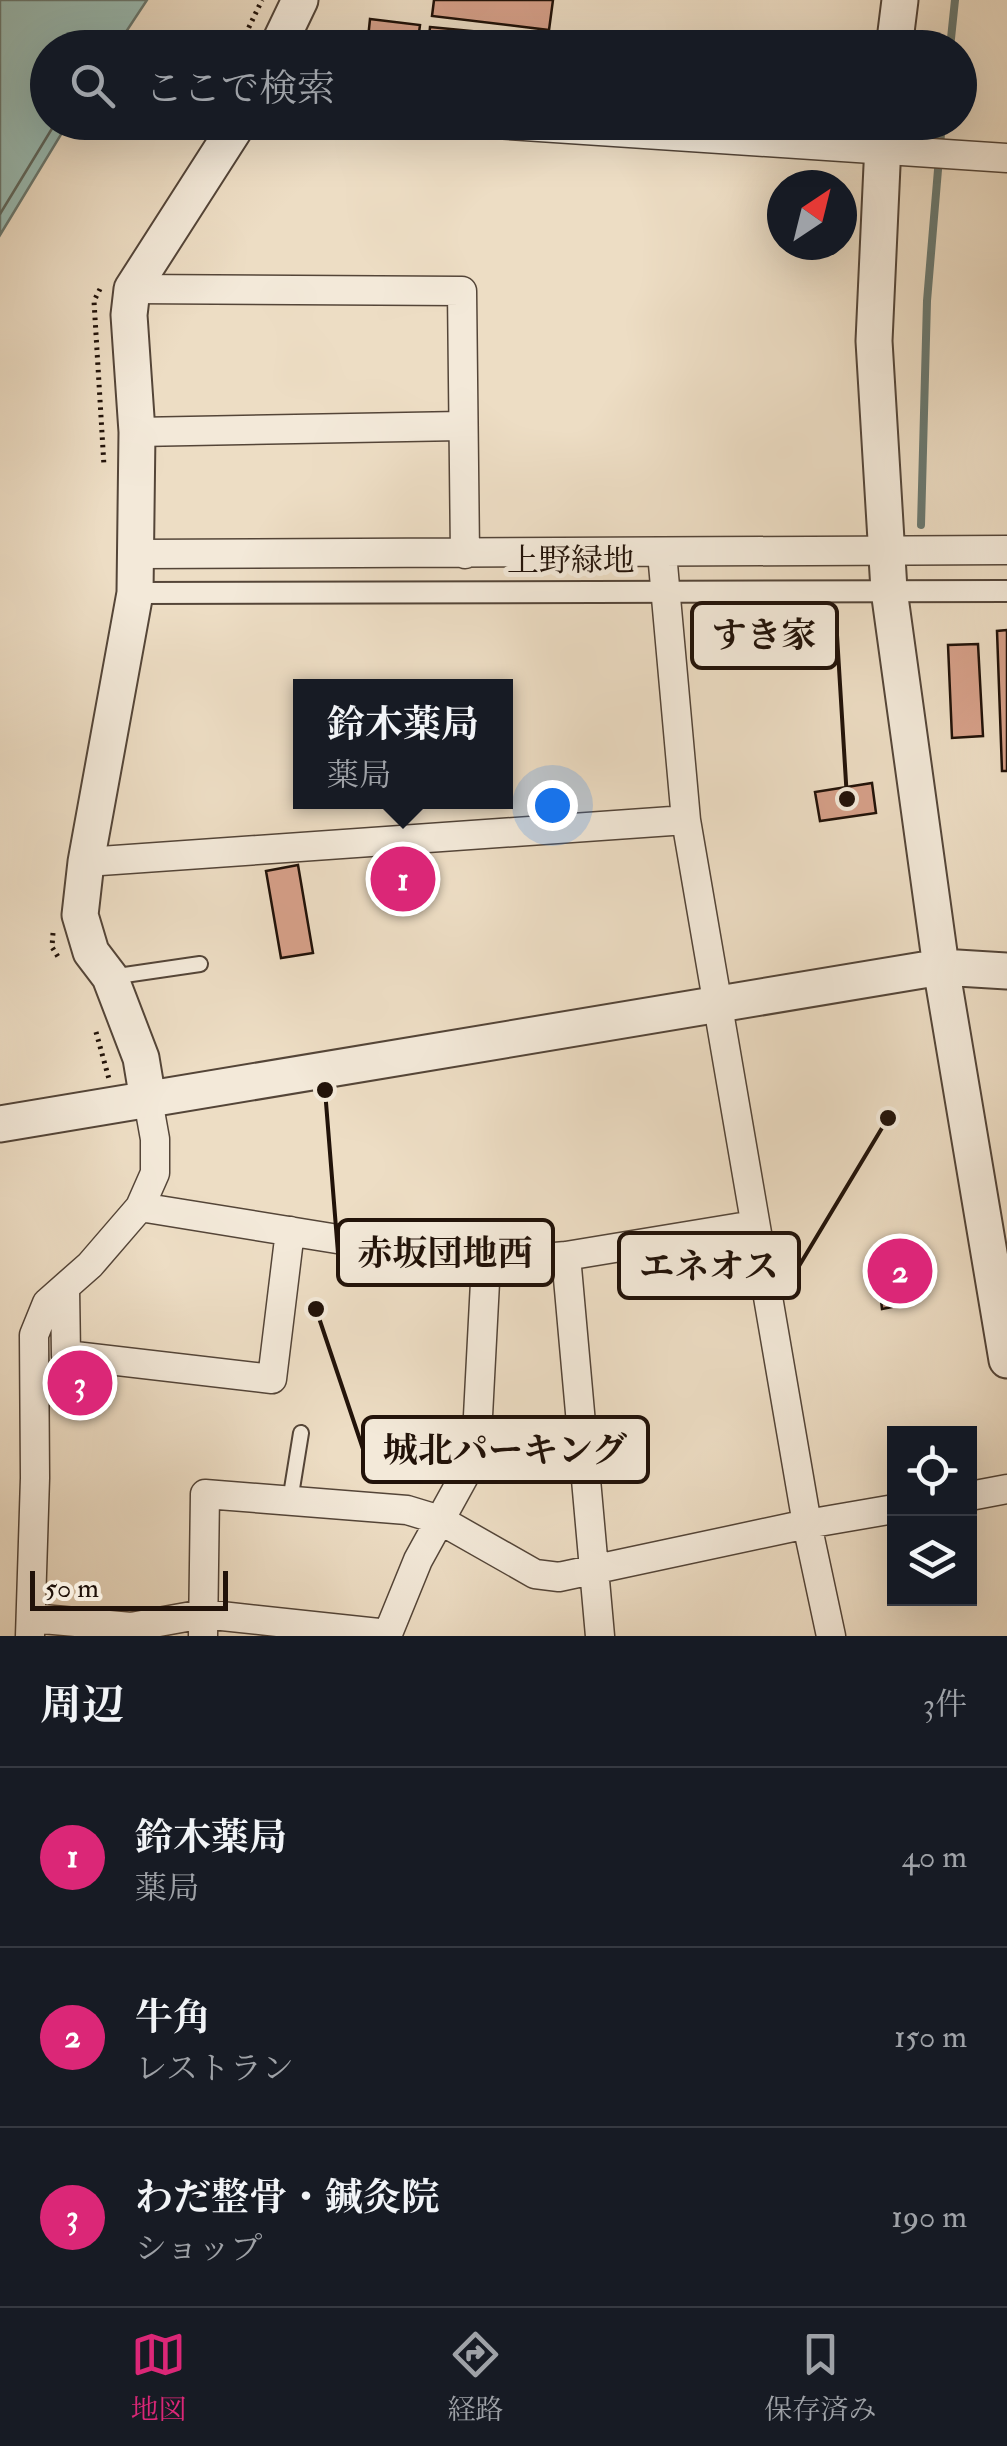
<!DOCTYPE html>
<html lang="ja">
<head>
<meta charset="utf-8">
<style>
  :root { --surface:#171b24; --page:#242831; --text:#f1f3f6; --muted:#9ea1a6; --line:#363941; --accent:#db2777 }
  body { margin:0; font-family:"IM FELL Double Pica","Noto Serif JP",serif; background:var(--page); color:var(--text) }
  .controls { position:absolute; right:30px; bottom:30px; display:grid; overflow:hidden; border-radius:0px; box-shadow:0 10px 40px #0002 }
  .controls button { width:90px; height:90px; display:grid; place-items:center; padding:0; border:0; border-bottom:2px solid var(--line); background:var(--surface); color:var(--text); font:50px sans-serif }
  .compass { position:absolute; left:767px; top:170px; width:90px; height:90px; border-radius:50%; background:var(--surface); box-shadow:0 10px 40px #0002; rotate:35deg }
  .scale { position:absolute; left:30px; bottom:25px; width:198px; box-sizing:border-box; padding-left:10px; border:5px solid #211209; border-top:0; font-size:28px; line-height:35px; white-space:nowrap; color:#211209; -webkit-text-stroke:8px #f3e9d9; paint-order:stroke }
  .you { position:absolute; left:552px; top:805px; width:35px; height:35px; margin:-25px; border:8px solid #fff; border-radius:50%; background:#1a73e8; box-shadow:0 0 0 15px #1a73e833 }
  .badge { display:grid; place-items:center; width:65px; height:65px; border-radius:50%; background:var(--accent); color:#fff; font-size:32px; font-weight:700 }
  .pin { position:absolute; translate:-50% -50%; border:5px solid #fff; box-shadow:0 2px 10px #0006 }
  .popup { position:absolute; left:293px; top:679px; width:220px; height:130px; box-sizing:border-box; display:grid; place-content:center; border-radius:0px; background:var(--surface); filter:drop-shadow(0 2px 8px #0005); font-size:32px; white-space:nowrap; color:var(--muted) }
  .popup b { font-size:38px; color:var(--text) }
  .popup::after { content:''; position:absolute; left:50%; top:100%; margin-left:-20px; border:20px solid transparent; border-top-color:var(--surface) }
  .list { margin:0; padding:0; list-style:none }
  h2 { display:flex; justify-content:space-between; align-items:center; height:130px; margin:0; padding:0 40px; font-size:42px }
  h2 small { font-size:32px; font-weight:400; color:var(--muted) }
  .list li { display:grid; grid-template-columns:65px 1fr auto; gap:30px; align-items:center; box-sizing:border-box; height:180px; padding:0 40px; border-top:2px solid var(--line) }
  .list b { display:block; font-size:38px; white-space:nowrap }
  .list p { margin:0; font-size:32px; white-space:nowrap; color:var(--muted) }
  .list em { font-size:32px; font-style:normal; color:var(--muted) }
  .icon { flex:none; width:55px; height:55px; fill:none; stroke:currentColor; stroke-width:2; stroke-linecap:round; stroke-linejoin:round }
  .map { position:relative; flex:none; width:1007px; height:1636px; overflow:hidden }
  .search { position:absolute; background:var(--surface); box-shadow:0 10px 40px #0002; left:30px; right:30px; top:30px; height:110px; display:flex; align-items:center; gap:25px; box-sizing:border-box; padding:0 35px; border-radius:55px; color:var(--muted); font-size:38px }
  .sheet { height:670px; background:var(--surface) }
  nav { display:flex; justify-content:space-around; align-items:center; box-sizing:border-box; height:140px; border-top:2px solid var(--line); background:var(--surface); font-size:28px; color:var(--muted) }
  nav a { display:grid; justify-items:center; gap:5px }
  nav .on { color:var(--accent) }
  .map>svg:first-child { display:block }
  .water { fill:#99bcb4; stroke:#697870; stroke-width:2.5 }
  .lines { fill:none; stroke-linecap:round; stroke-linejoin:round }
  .shore { stroke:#5d675e; stroke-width:2.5 }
  .stream { stroke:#697870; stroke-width:8 }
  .building { fill:#d6a089; stroke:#211209; stroke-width:2.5 }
  .service-casing { stroke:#544538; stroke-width:18 }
  .pedestrian-casing { stroke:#544538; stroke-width:24 }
  .minor-casing { stroke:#544538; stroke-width:31 }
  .tertiary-casing { stroke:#544538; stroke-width:39 }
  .path { stroke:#211209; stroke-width:5; stroke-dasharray:2.5 5; stroke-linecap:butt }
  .service { stroke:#f3e9d9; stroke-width:14 }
  .pedestrian { stroke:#f3e9d9; stroke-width:20 }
  .minor { stroke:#f3e9d9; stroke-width:28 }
  .tertiary { stroke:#f3e9d9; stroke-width:35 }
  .labels { text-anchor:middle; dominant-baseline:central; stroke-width:10; stroke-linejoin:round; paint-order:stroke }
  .street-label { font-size:32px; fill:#211209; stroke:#f3e9d9 }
  .leader { fill:none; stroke:#211209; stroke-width:4 }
  .callout-dot { fill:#211209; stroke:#f3e9d9; stroke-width:4 }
  .callout { fill:#f3e9d9; stroke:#211209; stroke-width:4 }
  .callout-label { font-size:35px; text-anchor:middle; font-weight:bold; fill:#211209 }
</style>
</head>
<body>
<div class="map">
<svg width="1007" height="1636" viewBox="0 0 1007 1636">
  <rect width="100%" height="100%" fill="#edddc4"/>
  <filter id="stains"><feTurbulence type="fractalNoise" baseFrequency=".002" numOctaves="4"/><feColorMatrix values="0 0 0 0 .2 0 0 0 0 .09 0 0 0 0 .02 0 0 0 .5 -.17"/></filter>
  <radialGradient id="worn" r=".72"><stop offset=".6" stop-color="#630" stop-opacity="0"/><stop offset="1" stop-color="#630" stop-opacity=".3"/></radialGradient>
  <path class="water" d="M0,0H147L116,47L48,48V122L68,123L0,235Z"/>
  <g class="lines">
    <path class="shore" d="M0,214L56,122"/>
    <path class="stream" d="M950,48L955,0
      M921,525L927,301L942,122"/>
  </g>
  <path class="building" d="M434,0H553L549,30L432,16Z
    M370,19L420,25L417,48H367Z
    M430,27L552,39L551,48H428Z
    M829,613L834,651L754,662L749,623Z
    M1007,630V771H1002L997,631Z
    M978,644L983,736L952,738L948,645Z
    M872,783L876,813L820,821L815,792Z
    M419,859L422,893L380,896V875L393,862Z
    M298,865L313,953L281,958L266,871Z
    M911,1250L912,1256L929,1267L933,1281L902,1285L907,1304L882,1309L876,1255Z
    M77,1368L91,1369L88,1404L67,1402L69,1374L77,1375Z"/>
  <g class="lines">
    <g class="service-casing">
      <path id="service" d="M111,977L200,964
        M290,1501L301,1433"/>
    </g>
    <g class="pedestrian-casing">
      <path id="pedestrian" d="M135,593L1007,591"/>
    </g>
    <g class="minor-casing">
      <path id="minor" d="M465,122L1007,158
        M132,289L462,291L465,554
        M137,432L461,426
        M662,553L686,820L807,1524L831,1636
        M137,554L1007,550
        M86,862L686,820
        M140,1207L486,1263L566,1256L754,1225
        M566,1256L600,1636
        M65,1288L66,1355L272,1379L290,1231
        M970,1496L1007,1489
        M31,1618L131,1627L203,1614L388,1634
        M30,1636L35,1478L34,1335L47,1303L90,1265L140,1207L155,1173V1139L148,1100
        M203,1636L205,1494L407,1510L440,1520L535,1574L559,1577L807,1524L894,1509
        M387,1636L418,1560L472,1462L478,1416L486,1263"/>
    </g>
    <g class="tertiary-casing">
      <path id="tertiary" d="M277,48L300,0
        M894,48L900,0
        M884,122L874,341L889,590L941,967L1007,1360
        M148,1100L141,1058L110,977L91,952L80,915L86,862L135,593L137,432L129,315L132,289L239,122
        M0,1124L941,967L1007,971"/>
    </g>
    <path class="path" d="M239,48L262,0
      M100,289L94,301L104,466
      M53,933L52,947L60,960
      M96,1032L109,1079"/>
    <use href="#service" class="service"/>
    <use href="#pedestrian" class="pedestrian"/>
    <use href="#minor" class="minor"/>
    <use href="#tertiary" class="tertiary"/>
  </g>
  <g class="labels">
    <g class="street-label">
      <text x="571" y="561">上野緑地</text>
    </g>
  </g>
  <path class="leader" d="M847 799L837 635M325 1090L338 1253M888 1118L799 1266M316 1309L363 1449"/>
  <g class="callout-dot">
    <circle cx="847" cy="799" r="10"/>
    <circle cx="325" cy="1090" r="10"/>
    <circle cx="888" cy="1118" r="10"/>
    <circle cx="316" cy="1309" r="10"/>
  </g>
  <g class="callout">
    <rect x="692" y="603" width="145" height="65" rx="10"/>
    <rect x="338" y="1220" width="215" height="65" rx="10"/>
    <rect x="619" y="1233" width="180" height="65" rx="10"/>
    <rect x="363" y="1417" width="285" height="65" rx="10"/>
  </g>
  <g class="callout-label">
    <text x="764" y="647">すき家</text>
    <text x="445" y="1265">赤坂団地西</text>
    <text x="709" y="1278">エネオス</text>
    <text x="505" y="1462">城北パーキング</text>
  </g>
  <rect width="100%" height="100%" filter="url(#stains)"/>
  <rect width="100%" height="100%" fill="url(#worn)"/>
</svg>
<div class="controls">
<button><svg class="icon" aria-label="locate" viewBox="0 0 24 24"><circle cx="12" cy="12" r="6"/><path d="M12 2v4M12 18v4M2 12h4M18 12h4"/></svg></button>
<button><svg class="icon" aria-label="layers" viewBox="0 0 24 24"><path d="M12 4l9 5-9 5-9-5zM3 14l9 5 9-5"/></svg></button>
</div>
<svg class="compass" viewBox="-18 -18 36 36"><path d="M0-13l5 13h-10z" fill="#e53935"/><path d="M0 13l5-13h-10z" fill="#9ea1a6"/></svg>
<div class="scale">50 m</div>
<div class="you"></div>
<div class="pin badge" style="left:403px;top:879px">1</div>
<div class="popup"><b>鈴木薬局</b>薬局</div>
<div class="pin badge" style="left:900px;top:1271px">2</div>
<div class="pin badge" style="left:80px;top:1383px">3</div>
<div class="search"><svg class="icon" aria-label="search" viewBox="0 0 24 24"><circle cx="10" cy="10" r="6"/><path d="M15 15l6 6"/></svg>ここで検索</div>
</div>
<section class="sheet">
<h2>周辺<small>3件</small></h2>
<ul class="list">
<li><span class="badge">1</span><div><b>鈴木薬局</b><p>薬局</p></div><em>40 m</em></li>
<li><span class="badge">2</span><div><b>牛角</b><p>レストラン</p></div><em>150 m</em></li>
<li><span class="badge">3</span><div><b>わだ整骨・鍼灸院</b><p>ショップ</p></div><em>190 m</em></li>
</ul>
</section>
<nav>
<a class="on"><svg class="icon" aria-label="map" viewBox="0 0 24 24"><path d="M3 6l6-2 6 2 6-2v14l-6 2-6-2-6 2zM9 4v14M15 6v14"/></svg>地図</a>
<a><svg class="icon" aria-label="directions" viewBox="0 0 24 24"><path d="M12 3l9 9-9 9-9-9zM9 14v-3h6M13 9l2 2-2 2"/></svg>経路</a>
<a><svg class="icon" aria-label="saved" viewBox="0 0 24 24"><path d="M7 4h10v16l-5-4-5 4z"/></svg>保存済み</a>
</nav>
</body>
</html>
